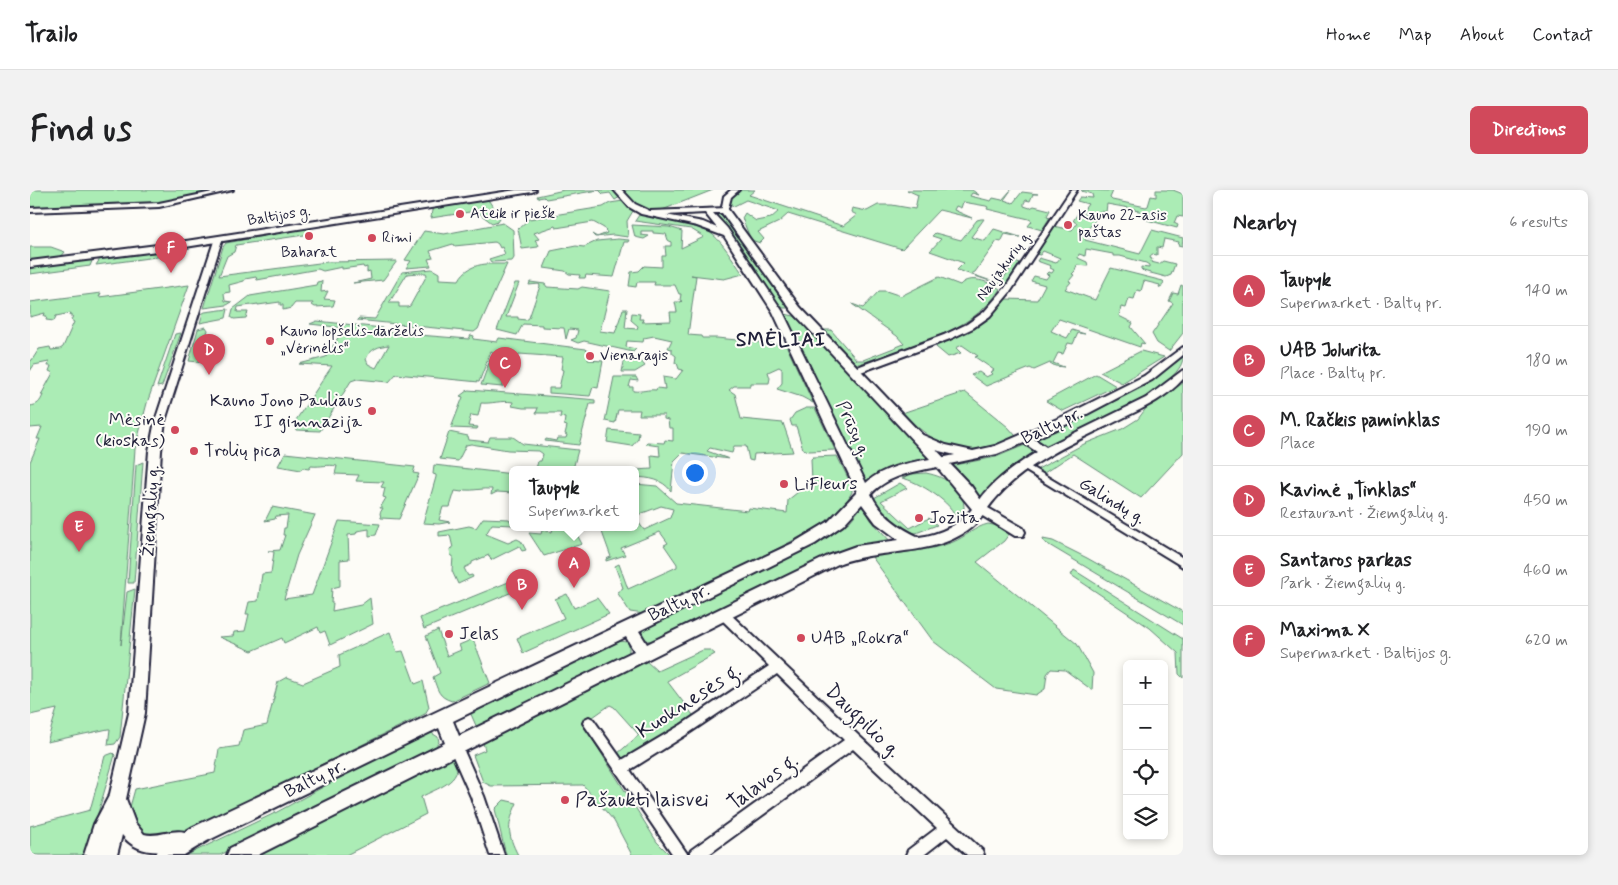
<!DOCTYPE html>
<html lang="en">
<head>
<meta charset="utf-8">
<style>
  :root { --surface:#fff; --page:#f2f2f2; --text:#202124; --muted:#757577; --line:#e0e0e0; --accent:#d1495b }
  body { margin:0; font-family:Mynerve,sans-serif; background:var(--page); color:var(--text) }
  .controls { position:absolute; right:15px; bottom:15px; display:grid; overflow:hidden; border-radius:8px; box-shadow:0 2px 8px #0003 }
  .controls button { width:45px; height:45px; display:grid; place-items:center; padding:0; border:0; border-bottom:1px solid var(--line); background:var(--surface); color:var(--text); font:25px sans-serif }
  .you { position:absolute; left:664px; top:282px; width:18px; height:18px; margin:-12px; border:4px solid #fff; border-radius:50%; background:#1a73e8; box-shadow:0 0 0 8px #1a73e833 }
  .badge { display:grid; place-items:center; width:32px; height:32px; border-radius:50%; background:var(--accent); color:#fff; font-size:16px; font-weight:700 }
  .pin { position:absolute; translate:-50% -41px; filter:drop-shadow(0 1px 2px #0008) }
  .pin::after { content:''; position:absolute; top:26px; width:18px; height:15px; background:inherit; clip-path:polygon(0 0,100% 0,50% 100%) }
  .popup { position:absolute; left:479px; top:276px; width:130px; height:65px; box-sizing:border-box; display:grid; place-content:center; border-radius:8px; background:var(--surface); filter:drop-shadow(0 1px 4px #0005); font-size:16px; white-space:nowrap; color:var(--muted) }
  .popup b { font-size:19px; color:var(--text) }
  .popup::after { content:''; position:absolute; left:50%; top:100%; margin-left:-10px; border:10px solid transparent; border-top-color:var(--surface) }
  .list { margin:0; padding:0; list-style:none }
  h2 { display:flex; justify-content:space-between; align-items:center; height:65px; margin:0; padding:0 20px; font-size:21px }
  h2 small { font-size:16px; font-weight:400; color:var(--muted) }
  .list li { display:grid; grid-template-columns:32px 1fr auto; gap:15px; align-items:center; box-sizing:border-box; height:70px; padding:0 20px; border-top:1px solid var(--line) }
  .list b { display:block; font-size:19px; white-space:nowrap }
  .list p { margin:0; font-size:16px; white-space:nowrap; color:var(--muted) }
  .list em { font-size:16px; font-style:normal; color:var(--muted) }
  .icon { flex:none; width:28px; height:28px; fill:none; stroke:currentColor; stroke-width:2; stroke-linecap:round; stroke-linejoin:round }
  .map { position:relative; flex:none; width:1153px; height:665px; overflow:hidden; border-radius:8px }
  header { display:flex; align-items:center; gap:30px; box-sizing:border-box; height:70px; padding:0 25px; background:var(--surface); border-bottom:1px solid var(--line) }
  header strong { font-size:24px }
  nav { display:flex; gap:28px; margin-inline-start:auto; font-size:18px }
  .intro { display:flex; align-items:center; justify-content:space-between; box-sizing:border-box; height:120px; padding:0 30px }
  h1 { margin:0; font-size:35px }
  .button { padding:12px 22px; border-radius:8px; background:var(--accent); color:#fff; font-size:18px; font-weight:700 }
  main { display:flex; gap:30px; padding:0 30px }
  aside { flex:1; background:var(--surface); border-radius:8px; box-shadow:0 2px 8px #0003 }
  .map>svg:first-child { display:block }
  .green { fill:#abecb5; stroke:#668778; fill-rule:evenodd }
  .lines { fill:none; stroke-linecap:round; stroke-linejoin:round }
  .minor-casing { stroke:#22223b; stroke-width:4 }
  .tertiary-casing { stroke:#22223b; stroke-width:4 }
  .secondary-casing { stroke:#22223b; stroke-width:4 }
  .minor { fill:#fdfcf7; fill-rule:evenodd }
  .tertiary { fill:#fdfcf7; fill-rule:evenodd }
  .secondary { fill:#fdfcf7; fill-rule:evenodd }
  .poi-dot { fill:#d1495b; stroke:#fdfcf7; stroke-width:2 }
  .labels { text-anchor:middle; dominant-baseline:central; stroke-width:4; stroke-linejoin:round; paint-order:stroke }
  .far-poi-label { font-size:15px; fill:#22223b; stroke:#fdfcf7; text-anchor:start }
  .far-street-label { font-size:15px; fill:#22223b; stroke:#fdfcf7 }
  .poi-label { font-size:18px; fill:#22223b; stroke:#fdfcf7; text-anchor:start }
  .street-label { font-size:18px; fill:#22223b; stroke:#fdfcf7 }
  .far-district-label { font-size:19px; font-weight:bold; letter-spacing:1px; fill:#22223b; stroke:#fdfcf7 }
  .near-street-label { font-size:21px; fill:#22223b; stroke:#fdfcf7 }
  .near-poi-label { font-size:21px; fill:#22223b; stroke:#fdfcf7; text-anchor:start }
</style>
</head>
<body>
<header>
<strong>Trailo</strong>
<nav><a>Home</a><a>Map</a><a>About</a><a>Contact</a></nav>
</header>
<div class="intro"><h1>Find us</h1><a class="button">Directions</a></div>
<main>
<div class="map">
<svg width="1153" height="665" viewBox="0 0 1153 665">
  <rect width="100%" height="100%" fill="#fdfcf7"/>
  <filter id="ink" filterUnits="userSpaceOnUse"><feTurbulence type="fractalNoise" baseFrequency=".02" numOctaves="2"/><feDisplacementMap in="SourceGraphic" scale="10" xChannelSelector="R" yChannelSelector="G"/><feConvolveMatrix kernelMatrix="1 2 1 2 8 2 1 2 1" color-interpolation-filters="sRGB"/></filter>
  <g filter="url(#ink)">
    <path class="green" d="M0,0H193L129,13L0,18Z
      M534,0H584L590,7L585,10L580,3L573,4L569,0L516,9L514,7L508,8L507,6Z
      M592,0H683L627,22C610,20 603,12 592,0Z
      M711,0H725L719,5L813,36L827,25L821,22L822,18L837,21L848,15H862L885,19L888,5L877,0H942L949,5L942,3L940,6L961,11L963,8L972,10L981,0L974,10L983,13L992,2L1008,4H1003L1000,11L996,10L994,13V16L1000,18L1004,16L1020,20L1017,26L1020,27L1012,40L998,36L1002,31L999,29L957,19L958,17L956,16L933,12L931,18L926,16L924,20L942,28L909,20L872,59L758,24L749,32L728,42L734,49L730,53L721,50L712,28L715,23L726,31L741,28L749,21L716,10L704,16L699,14L700,9Z
      M1052,0L1083,1L1080,8L1082,10L1116,17L1118,16L1121,6L1126,7V0H1143L1153,4V27L1147,26L1144,33L1148,35L1147,38L1117,30L1118,26L1136,31L1137,28L1134,26L1104,20L1105,19L1077,14L1076,22L1070,21L1069,27L1065,30L1055,43L1064,49L1057,47L1055,50L1110,64L1122,40L1153,48L1152,56L1148,55L1149,52L1134,49L1132,58L1127,57V65L1122,64L1120,68L1122,69L1121,72L1129,74L1133,71L1145,74L1141,85L1136,87L1113,81L1111,79V77L1119,78V75L1116,73L1090,66H1083V64L1056,59L1055,66L1049,64L1048,68L1057,72L1058,76L1047,75L1045,81L1042,84L1044,85L1039,91L1041,92L1035,99L1065,110L1081,78L1133,91L1134,92L1131,98L1129,97L1130,95L1114,91L1111,101L1107,100L1104,109L1099,108L1096,118L1091,117L1089,126L1103,133L1101,137L1115,154L1111,153L1110,157L1029,129L1021,141L1037,148L1042,140L1055,144L1048,143L1043,154L1038,153L1033,164L1028,163L1023,173L1034,177L1025,176L1020,173L1004,180L1000,178L956,196L941,185L949,182L956,187L962,184L960,182L964,180L945,167L948,166L932,155L926,158L931,163L918,167L906,157L907,155C934,143 957,132 976,109L1007,110L1015,95L1001,91L1004,86L1016,89L1019,85L1016,84L1018,82L1022,83L1024,80L1020,78L1021,76L1007,71L1009,68L1026,73L1030,68L1013,61L1010,65L1005,64L1023,36L1042,40L1047,33L1043,31L1048,23L1059,25L1053,21L1058,14L1047,11L1050,7L1063,8L1062,4L1051,1Z
      M456,10L459,11L470,28L468,31L462,33L446,21L401,28L402,20L406,18Z
      M593,11L603,21L597,31L598,47L583,45L565,47L562,44L567,47L577,43L574,38L563,32L526,38L525,36L504,43L509,49L505,50L509,55L508,57L492,59L488,39L499,29L573,17L580,13Z
      M682,23L694,26L759,118H753L738,101Z
      M609,25C619,25 630,28 639,29C685,36 688,48 713,84L694,89L661,85L666,86L658,145L671,146L672,148H687L756,155L783,213L772,207L747,199L752,193V179L749,177L738,182L740,188L739,193H720V196H704L699,200L705,204L711,229L753,233L763,262L724,264L723,271L719,270L716,256H704L702,263L680,258L677,261L699,269L652,263L644,271L641,301C632,289 620,288 605,287V280L622,279L621,265L630,266L629,256L615,254L617,252L634,253L635,250L643,251V238H639L638,230L634,229V225H609L610,220H588L585,233L575,231L584,187H606L608,191L601,190L599,197H603V201C613,202 617,199 626,200L627,198L635,199L633,187L646,189L653,180L649,179L647,173H645L646,166L642,163V159L638,158L642,150L624,146L614,148L613,152L597,151L596,157L606,159L603,162L554,151L548,153L541,150L546,148L548,140L539,139L536,149L534,138L512,137V135L493,134L487,145L467,140L485,93H489L476,127H488V129L496,130L499,128L510,96L509,94L499,95L500,92L515,94L517,97L548,99L552,97L580,101L570,141L585,143L593,119H597L595,138L607,139L608,136L601,130L602,123L610,124L609,129H613L612,132L641,131L640,122H647L645,112H651L652,111L650,110L651,104H649L645,95H624L625,92H607L606,97L599,96L601,82L609,81L614,76L632,77V66H636L635,56H641V52L638,50L636,44L623,43V41H611V45L619,46L614,49L605,47L602,35L639,37L652,41L651,58L674,47L661,39L605,31Z
      M951,29H954L941,47L955,51L964,39L990,47L975,44L971,52L967,51L945,82L941,84L970,94L985,71L990,73L975,95H972L927,80L934,73L900,61L911,49L902,46L905,43L931,50L947,30Z
      M473,33L483,40L484,68L482,71L461,72L459,69L475,64L472,57L470,58L468,54L465,52L424,56L423,54L400,61L403,68L398,69L401,76L376,78L381,71L375,70L394,41L414,44Z
      M278,38L280,39L281,44L206,55L204,62L197,66L189,86L297,72L367,71L353,90L323,93L341,89L340,81L337,82V77L334,78L333,76L312,79V77L293,81L288,79L227,90L226,87L215,89L214,91L199,95L200,102L194,103L195,111L202,112L197,115L174,118L193,57L196,53Z
      M588,49L599,50L598,52H594L584,87L556,85L555,88H549L550,85L539,84L535,81L514,78L521,61L546,56L554,57L567,51Z
      M0,57H21L35,62L31,67L0,71Z
      M136,61L138,63L134,66L66,75L70,69Z
      M60,70L62,71L60,76L0,84V77Z
      M456,74H477L448,139L444,142L327,130L329,128L345,129L372,82L402,79L409,83V89L429,90C434,80 444,75 456,74ZM389,83H396L397,85L380,116L377,117H369V113H359L377,84Z
      M909,87L930,95C939,84 960,92 970,99C943,143 876,157 829,174L822,173L791,140H801L827,170H833L874,154L867,146L822,114L833,118L849,101H856L871,106Z
      M292,91L291,102L298,101L294,109L305,110L303,116L285,117L282,115L283,113H265L261,118L253,120V115H250V112L228,115V114L208,117L207,122H218L216,128L204,129L201,127L203,119L220,106L286,95L287,92Z
      M159,95L117,213L105,259L91,455L97,402L105,399L90,547L85,554L78,555L80,539H78L17,552L27,519L0,525V272L10,249H7L12,237L0,238V216C8,215 10,212 13,205H11L23,183L19,181L21,176H18L19,172L4,175L0,181V171L2,170L9,159L20,157L21,160L30,159L33,157L44,132L41,130L43,126H40L41,123L26,126L24,131L16,130L17,126H14L15,123L0,127V112L71,103L69,107Z
      M1151,95L1153,96V143L1139,161L1127,153L1122,144L1143,113L1139,111L1143,103L1148,104Z
      M198,119L196,128L170,133L173,123L175,122Z
      M755,124L764,126L782,142L901,268C875,270 855,279 834,293L754,127Z
      M287,131L352,138L351,142L439,149L441,145L444,146L443,149L467,152L469,148L556,159L560,163L558,170L573,171L568,198L563,197L560,206L519,203V198H529L533,180L531,179L533,167L489,164L478,193H474L472,197L451,195L459,173L480,175L459,172L463,162L461,161L449,192L366,184L359,192L327,189L321,191L290,241L266,240L264,233L302,176L269,174L296,167L314,138L280,134ZM359,155L346,178L338,174L336,169C340,159 349,156 359,155Z
      M176,137L178,140L169,172L159,171L168,139Z
      M151,143L132,196L127,197L145,144Z
      M1111,161L1134,167L1092,193L1070,182Z
      M595,167L610,170L615,176L605,182H592Z
      M1153,167C1153,199 1043,243 1016,257L1006,252V250L1113,197Z
      M1066,184L1086,196L1033,221L1016,211Z
      M1153,193V263L1111,308L1043,264L1014,283L1017,286H1016L1006,280L1054,254L1092,239L1108,229L1117,217Z
      M438,200L556,209L565,210V214H560L549,255L515,251L516,249L526,251L527,248H536L537,245L535,244L537,236L534,235L535,228L530,227L531,223H506L508,218H493L482,216L483,212C471,210 462,214 451,213L448,226L441,225L438,236L448,237L447,239L421,238L433,207L430,206Z
      M935,202L978,237L986,246C937,271 909,259 872,223Z
      M776,218H785L805,260L779,261L773,259L766,236H762L760,230L765,223Z
      M579,240L609,243L608,249L602,256L577,252Z
      M419,242L438,246L439,250L458,252L460,247H483L493,254L548,260L543,279H506L508,271H511L513,264L509,261L478,260L441,254L436,255L428,271L410,269Z
      M995,255L1005,259V263L982,276L949,308L919,276L966,267Z
      M255,263L385,277L383,283L389,284L369,329L351,328L350,323L353,318H350L356,308L353,307L355,298L351,297L354,292L326,291L329,285L305,284L307,276C297,274 292,277 281,276L279,279L272,278L271,280L248,276Z
      M807,266L822,296V302L814,316L797,333L669,399L614,424L600,422L587,402L593,398L585,376L589,374L598,399L647,377V374L634,355L638,353L630,342L591,358L595,365L576,371V369L581,367L572,342L583,337L586,342L605,337L609,333L614,340L640,328L643,319L631,316L605,326V294L627,296L646,313L718,321L719,318L757,323L758,310L782,291L781,269L783,267Z
      M113,272L104,393H98L106,275Z
      M404,275L483,284V303L467,302L461,305L462,299C451,298 445,301 434,300L432,302L425,301L420,317H413L409,330L420,332L409,334L393,333L406,287V285L403,284Z
      M896,283C916,287 935,298 934,320L926,329C924,313 887,291 872,288L882,284Z
      M870,293L877,298L851,311L880,338L899,328L907,335L886,343C869,340 847,325 844,308Z
      M833,315L841,330L861,352L824,357L806,363L623,451H619L613,447L612,441L614,439L800,346L820,331Z
      M242,317L285,325L267,365L254,409L282,405L309,331L350,334L346,345L339,346V339L327,341L326,344L318,345L319,369L310,370V396L302,398L301,413H303L302,421L331,415L340,408L343,434L300,455L295,441L290,443L288,437L254,453L252,448L222,461L189,447L203,446L204,442L215,441L219,424H216L219,412L228,411L232,384L241,383L244,362L238,361L250,360L255,345H253L254,338H256L258,325L246,326L245,329L235,331Z
      M453,328L479,329L483,335L462,334L456,344L478,353L487,349L491,351L496,360L492,361L489,356L461,370L459,365L442,372V374L434,378L438,386L442,385L443,387L428,394L422,381L423,366H421L420,359L423,358L420,345L409,346V342L439,336L446,338Z
      M958,334L969,336L979,341V344L974,351L947,372L1047,454L1063,483L1062,500L1035,480L1021,479L1017,484L1015,499L1006,505L966,499L903,451L842,367C869,362 897,362 923,352C935,347 945,337 958,334Z
      M523,337H543L552,354L514,366L499,343L511,344L512,340L522,342Z
      M1013,349L1023,351L1057,368L1153,422V435L1014,352Z
      M1044,380L1153,449V488L1149,484L1148,463L1120,438L1041,385Z
      M481,391L487,400L394,439L390,428Z
      M537,404L544,418L567,408L579,424L493,463L487,448L534,428L525,409Z
      M408,440L417,466L431,460L429,455L443,449L460,493L422,511C408,507 408,500 403,487L410,483L396,446Z
      M360,442L367,462L373,461L385,494L393,491L399,517L395,524L147,645L120,649L106,641L100,617L105,599L185,583L189,559L209,556L213,540L237,535L248,492L257,487L273,493L310,477L309,465Z
      M589,451L597,452L599,454V461L597,464L447,538L440,522Z
      M673,460H680L685,464L637,491L666,529L596,568L590,567L587,564L609,545L584,517L580,515L553,534L627,652L640,665H602L584,631L553,595L461,596L453,592L443,565L455,560L453,553L616,471L627,481Z
      M400,542L408,547L409,552L404,559L190,665H157L247,622L352,565Z
      M83,563L85,565L61,647L53,665H0V636L60,620L75,566Z
      M421,568L426,570C433,592 407,598 391,607L396,624L316,665H230Z
      M474,610L487,613C477,635 477,644 488,665H477L475,661L465,619Z"/>
    <g class="lines">
      <g class="minor-casing">
        <path id="minor" d="M192,0H203L129,17L0,22V18L129,13Z
          M1041,0H1047L981,101L960,126L943,138L920,149L828,183H822V179L914,145L937,134L954,122L975,98Z
          M994,273L1153,368V377L991,278L989,276L991,274Z
          M693,419L697,421L829,546L952,660L954,665H937L917,647L894,665H876L878,660L907,638L823,559L678,665H659L661,660L814,550L747,484L659,543L600,580L658,665H643L553,533L555,529L559,527L563,529L592,570L651,535L739,476L689,427L687,424L689,421Z
          M425,551L430,552L454,606L474,665H460L441,607L419,557L420,552Z"/>
      </g>
      <g class="tertiary-casing">
        <path id="tertiary" d="M701,0H709L701,7L697,22H691L694,6Z
          M185,48L192,50L135,231L131,261L115,523L96,609L105,633L114,644C129,648 145,637 158,643L161,649L158,655C135,665 107,665 92,645L87,665H54L64,634L80,604L99,523L119,261L125,231Z
          M1153,157V165L1122,190L1042,232L1004,249L1016,257L1116,208L1153,180V189C1137,207 1116,217 1095,227C1046,252 992,272 958,318L993,338L995,342L993,346H985L946,322L944,319C958,294 983,277 1007,262L994,253L967,264L910,276L904,272L906,269L925,265L909,261L884,250L882,247L888,243L916,255L943,261L965,256L1034,226L1114,186Z"/>
      </g>
      <g class="secondary-casing">
        <path id="secondary" d="M486,0H506L502,2L143,59L0,77V71L143,53Z
          M584,0H592L605,14L620,21L697,18L770,117L941,296L957,319L955,323C919,371 858,355 808,374L228,665H197L200,658L415,553L409,538L177,651L154,665H126L129,658L163,637L763,353L798,332L827,302L743,122L694,46L667,36L611,24L599,17ZM675,23L687,38L673,32L636,25ZM683,23H692L762,121L900,269C877,273 853,277 836,293L753,122L697,38ZM907,277L942,319C928,336 911,344 889,347C868,337 851,325 841,304C859,285 883,282 907,277ZM832,314L846,333L869,350L826,356L798,366L617,454L609,441L785,354L813,335ZM596,447L604,461L429,546L423,531Z"/>
      </g>
      <use href="#minor" class="minor"/>
      <use href="#tertiary" class="tertiary"/>
      <use href="#secondary" class="secondary"/>
    </g>
  </g>
  <g class="poi-dot">
    <circle cx="430" cy="24" r="5"/>
    <circle cx="1038" cy="35" r="5"/>
    <circle cx="279" cy="46" r="5"/>
    <circle cx="342" cy="48" r="5"/>
    <circle cx="240" cy="151" r="5"/>
    <circle cx="560" cy="166" r="5"/>
    <circle cx="342" cy="221" r="5"/>
    <circle cx="145" cy="240" r="5"/>
    <circle cx="164" cy="261" r="5"/>
    <circle cx="754" cy="294" r="5"/>
    <circle cx="889" cy="328" r="5"/>
    <circle cx="419" cy="444" r="5"/>
    <circle cx="771" cy="448" r="5"/>
    <circle cx="535" cy="610" r="5"/>
  </g>
  <g class="labels">
    <g class="far-poi-label">
      <text x="440" y="24">Ateik ir piešk</text>
      <text x="1048" y="26">Kauno 22-asis<tspan x="1048" dy="17">paštas</tspan></text>
      <text x="352" y="48">Rimi</text>
      <text x="279" y="63" text-anchor="middle">Baharat</text>
      <text x="250" y="142">Kauno lopšelis-darželis<tspan x="250" dy="17">„Vėrinėlis“</tspan></text>
      <text x="570" y="166">Vienaragis</text>
    </g>
    <g class="far-street-label">
      <text transform="translate(249 26) rotate(-9)">Baltijos g.</text>
      <text transform="translate(974 76) rotate(-54)">Naujakurių g.</text>
    </g>
    <g class="poi-label">
      <text x="332" y="211" text-anchor="end">Kauno Jono Pauliaus<tspan x="332" dy="21">II gimnazija</tspan></text>
      <text x="135" y="230" text-anchor="end">Mėsinė<tspan x="135" dy="21">(kioskas)</tspan></text>
      <text x="174" y="261">Trolių pica</text>
      <text x="764" y="294">LiFleurs</text>
      <text x="899" y="328">Jozita</text>
      <text x="429" y="444">Jelas</text>
      <text x="781" y="448">UAB „Rokra“</text>
    </g>
    <g class="street-label">
      <text transform="translate(1022 236) rotate(-25)">Baltų pr.</text>
      <text transform="translate(823 239) rotate(65)">Prūsų g.</text>
      <text transform="translate(1082 311) rotate(31)">Galindų g.</text>
      <text transform="translate(121 321) rotate(-87)">Žiemgalių g.</text>
      <text transform="translate(649 413) rotate(-25)">Baltų pr.</text>
      <text transform="translate(285 589) rotate(-26)">Baltų pr.</text>
    </g>
    <g class="far-district-label">
      <text x="751" y="150">SMĖLIAI</text>
    </g>
    <g class="near-street-label">
      <text transform="translate(659 511) rotate(-33)">Kuoknesės g.</text>
      <text transform="translate(833 531) rotate(44)">Daugpilio g.</text>
      <text transform="translate(733 592) rotate(-36)">Talavos g.</text>
    </g>
    <g class="near-poi-label">
      <text x="545" y="610">Pašaukti laisvei</text>
    </g>
  </g>
</svg>
<div class="controls">
<button>+</button>
<button>−</button>
<button><svg class="icon" aria-label="locate" viewBox="0 0 24 24"><circle cx="12" cy="12" r="6"/><path d="M12 2v4M12 18v4M2 12h4M18 12h4"/></svg></button>
<button><svg class="icon" aria-label="layers" viewBox="0 0 24 24"><path d="M12 4l9 5-9 5-9-5zM3 14l9 5 9-5"/></svg></button>
</div>
<div class="you"></div>
<div class="pin badge" style="left:544px;top:398px">A</div>
<div class="popup"><b>Taupyk</b>Supermarket</div>
<div class="pin badge" style="left:492px;top:420px">B</div>
<div class="pin badge" style="left:475px;top:198px">C</div>
<div class="pin badge" style="left:179px;top:185px">D</div>
<div class="pin badge" style="left:49px;top:362px">E</div>
<div class="pin badge" style="left:141px;top:83px">F</div>
</div>
<aside>
<h2>Nearby<small>6 results</small></h2>
<ul class="list">
<li><span class="badge">A</span><div><b>Taupyk</b><p>Supermarket · Baltų pr.</p></div><em>140 m</em></li>
<li><span class="badge">B</span><div><b>UAB Jolurita</b><p>Place · Baltų pr.</p></div><em>180 m</em></li>
<li><span class="badge">C</span><div><b>M. Račkis paminklas</b><p>Place</p></div><em>190 m</em></li>
<li><span class="badge">D</span><div><b>Kavinė „Tinklas“</b><p>Restaurant · Žiemgalių g.</p></div><em>450 m</em></li>
<li><span class="badge">E</span><div><b>Santaros parkas</b><p>Park · Žiemgalių g.</p></div><em>460 m</em></li>
<li><span class="badge">F</span><div><b>Maxima X</b><p>Supermarket · Baltijos g.</p></div><em>620 m</em></li>
</ul>
</aside>
</main>
</body>
</html>
